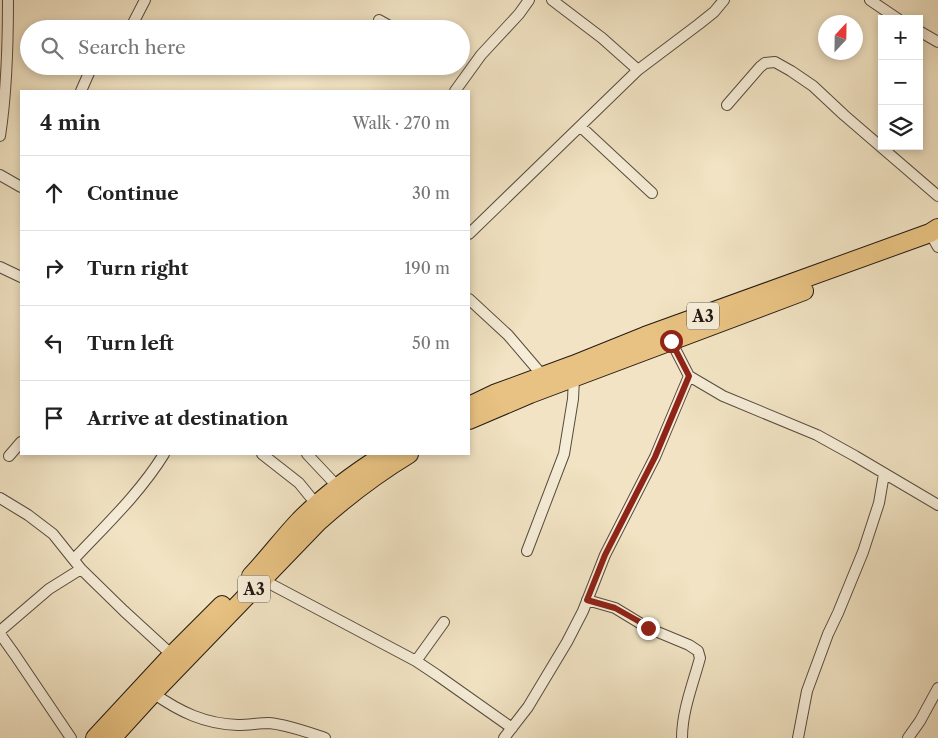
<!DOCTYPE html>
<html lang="en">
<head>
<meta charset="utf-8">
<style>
  :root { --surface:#fff; --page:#f2f2f2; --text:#222; --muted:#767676; --line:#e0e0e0 }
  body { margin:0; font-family:"Libre Caslon Text",serif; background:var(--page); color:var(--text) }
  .controls { position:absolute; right:15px; top:15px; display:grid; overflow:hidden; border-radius:0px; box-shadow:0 2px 8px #0003 }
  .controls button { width:45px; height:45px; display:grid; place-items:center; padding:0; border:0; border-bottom:1px solid var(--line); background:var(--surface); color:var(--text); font:25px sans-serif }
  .compass { position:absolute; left:818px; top:15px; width:45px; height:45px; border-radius:50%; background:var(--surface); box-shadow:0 2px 8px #0003; rotate:22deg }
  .stop { position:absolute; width:15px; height:15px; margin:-11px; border:4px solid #8f2418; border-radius:50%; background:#fff }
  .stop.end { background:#8f2418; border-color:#fff; box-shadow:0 1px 5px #0008 }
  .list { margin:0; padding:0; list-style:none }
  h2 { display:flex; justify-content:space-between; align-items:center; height:65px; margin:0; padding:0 20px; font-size:21px }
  h2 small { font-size:16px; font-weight:400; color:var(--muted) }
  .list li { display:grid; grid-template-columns:32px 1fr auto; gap:15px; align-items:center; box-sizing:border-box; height:75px; padding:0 20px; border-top:1px solid var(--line) }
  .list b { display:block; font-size:19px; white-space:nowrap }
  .list em { font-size:16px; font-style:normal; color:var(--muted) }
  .icon { flex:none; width:28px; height:28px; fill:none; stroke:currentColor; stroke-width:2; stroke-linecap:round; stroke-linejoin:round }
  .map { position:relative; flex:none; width:938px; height:738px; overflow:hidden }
  .search { position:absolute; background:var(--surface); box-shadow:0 2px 8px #0003; left:20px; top:20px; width:450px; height:55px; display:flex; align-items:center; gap:12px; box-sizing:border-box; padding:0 18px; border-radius:28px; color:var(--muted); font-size:19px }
  .panel { position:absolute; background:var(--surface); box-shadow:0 2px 8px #0003; left:20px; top:90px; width:450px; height:365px; border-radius:0px }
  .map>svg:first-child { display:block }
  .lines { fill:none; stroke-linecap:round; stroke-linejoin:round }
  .minor-casing { stroke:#564c3f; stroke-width:12 }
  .trunk-casing { stroke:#231913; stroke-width:20 }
  .minor { stroke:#f6edd8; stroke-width:10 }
  .trunk { stroke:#e8c282; stroke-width:18 }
  .route { stroke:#8f2418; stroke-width:6 }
  .labels { text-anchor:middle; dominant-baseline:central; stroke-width:5; stroke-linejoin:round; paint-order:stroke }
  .shield { fill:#f6edd8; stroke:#62594e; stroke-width:1 }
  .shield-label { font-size:16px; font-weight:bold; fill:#231913 }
</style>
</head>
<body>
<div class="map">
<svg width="938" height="738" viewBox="0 0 938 738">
  <rect width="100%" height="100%" fill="#f1e3c3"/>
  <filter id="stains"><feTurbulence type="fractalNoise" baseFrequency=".004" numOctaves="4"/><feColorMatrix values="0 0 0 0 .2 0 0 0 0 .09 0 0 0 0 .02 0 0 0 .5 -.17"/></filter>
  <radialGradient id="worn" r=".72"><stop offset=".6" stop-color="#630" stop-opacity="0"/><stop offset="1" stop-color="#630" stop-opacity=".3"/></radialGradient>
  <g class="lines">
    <g class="minor-casing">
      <path id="minor" d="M552,0L602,38L638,70
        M870,0L898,19
        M379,20L395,29
        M130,29L145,0
        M919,31L938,42
        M81,91L92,66
        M455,91L481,55L519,14L529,0
        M727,105L760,67L765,63L775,62L791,71L813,86L844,115L938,196
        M581,127L652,193
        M0,136C7,91 8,45 8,0
        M0,175L21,187
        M930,233L938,247
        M469,234L638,70L699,24L714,12L724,0
        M0,267L21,277
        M469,299L508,335L543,376
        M671,341L689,376L723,396L817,435L855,456L938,505
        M262,454L299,483L317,505
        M307,454L338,487
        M9,456L21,442
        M0,498L28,515L53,534L81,569L49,589L0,631
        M527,551L564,454L573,399L574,378
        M74,559C105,526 140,493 164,454
        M81,569L124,611L172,655
        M263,580L416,661L437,675L512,728
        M587,600L615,608L648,628L689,645L698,651L700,658C693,684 682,711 682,738
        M0,634L15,655L71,738
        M416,661L444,622
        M153,693C180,712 205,724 238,725C249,725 259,723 269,723C289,725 307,732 325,738
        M504,738L528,707L567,642L583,611L605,555L655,457L689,376
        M798,738L807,691L828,634L838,613L863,552L879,503L884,474
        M908,738L920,721L938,688"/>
    </g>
    <g class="trunk-casing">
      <path id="trunk" d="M469,406L494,394L573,365L645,336L930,233L938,228
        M469,420L530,394L804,291
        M251,576C268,558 283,538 300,520C325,495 355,473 385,454
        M95,738L172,655L222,605
        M112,738L153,693L318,522C346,497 376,474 409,454"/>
    </g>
    <use href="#minor" class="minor"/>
    <use href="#trunk" class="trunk"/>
  </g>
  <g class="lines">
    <path class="route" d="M648,628L640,622L615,608L587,600L605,555L655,457L689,376L671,341"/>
  </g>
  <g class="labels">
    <g class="shield">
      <rect x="687" y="302.5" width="32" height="27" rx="4"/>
      <rect x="238" y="575.5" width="32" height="27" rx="4"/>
    </g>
    <g class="shield-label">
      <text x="703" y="316">A3</text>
      <text x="254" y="589">A3</text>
    </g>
  </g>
  <rect width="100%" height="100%" filter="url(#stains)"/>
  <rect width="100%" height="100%" fill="url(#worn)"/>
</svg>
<div class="controls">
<button>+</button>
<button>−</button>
<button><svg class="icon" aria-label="layers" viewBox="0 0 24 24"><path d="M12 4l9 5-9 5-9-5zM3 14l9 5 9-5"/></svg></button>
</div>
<svg class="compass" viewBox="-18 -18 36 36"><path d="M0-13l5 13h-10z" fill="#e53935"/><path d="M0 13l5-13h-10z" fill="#767676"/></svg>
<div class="stop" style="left:671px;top:341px"></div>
<div class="stop end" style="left:648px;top:628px"></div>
<div class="search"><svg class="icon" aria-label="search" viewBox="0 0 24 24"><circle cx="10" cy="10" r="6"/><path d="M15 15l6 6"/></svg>Search here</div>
<section class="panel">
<h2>4 min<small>Walk · 270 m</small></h2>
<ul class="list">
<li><svg class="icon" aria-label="ahead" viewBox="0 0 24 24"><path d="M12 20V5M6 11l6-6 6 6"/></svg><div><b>Continue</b></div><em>30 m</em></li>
<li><svg class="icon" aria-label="right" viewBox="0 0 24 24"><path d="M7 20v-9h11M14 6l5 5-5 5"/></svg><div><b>Turn right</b></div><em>190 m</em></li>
<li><svg class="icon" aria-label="left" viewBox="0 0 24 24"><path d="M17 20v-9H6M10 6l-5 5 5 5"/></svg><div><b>Turn left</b></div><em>50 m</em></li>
<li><svg class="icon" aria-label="arrive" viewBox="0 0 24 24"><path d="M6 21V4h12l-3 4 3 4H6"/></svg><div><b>Arrive at destination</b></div></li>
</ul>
</section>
</div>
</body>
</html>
